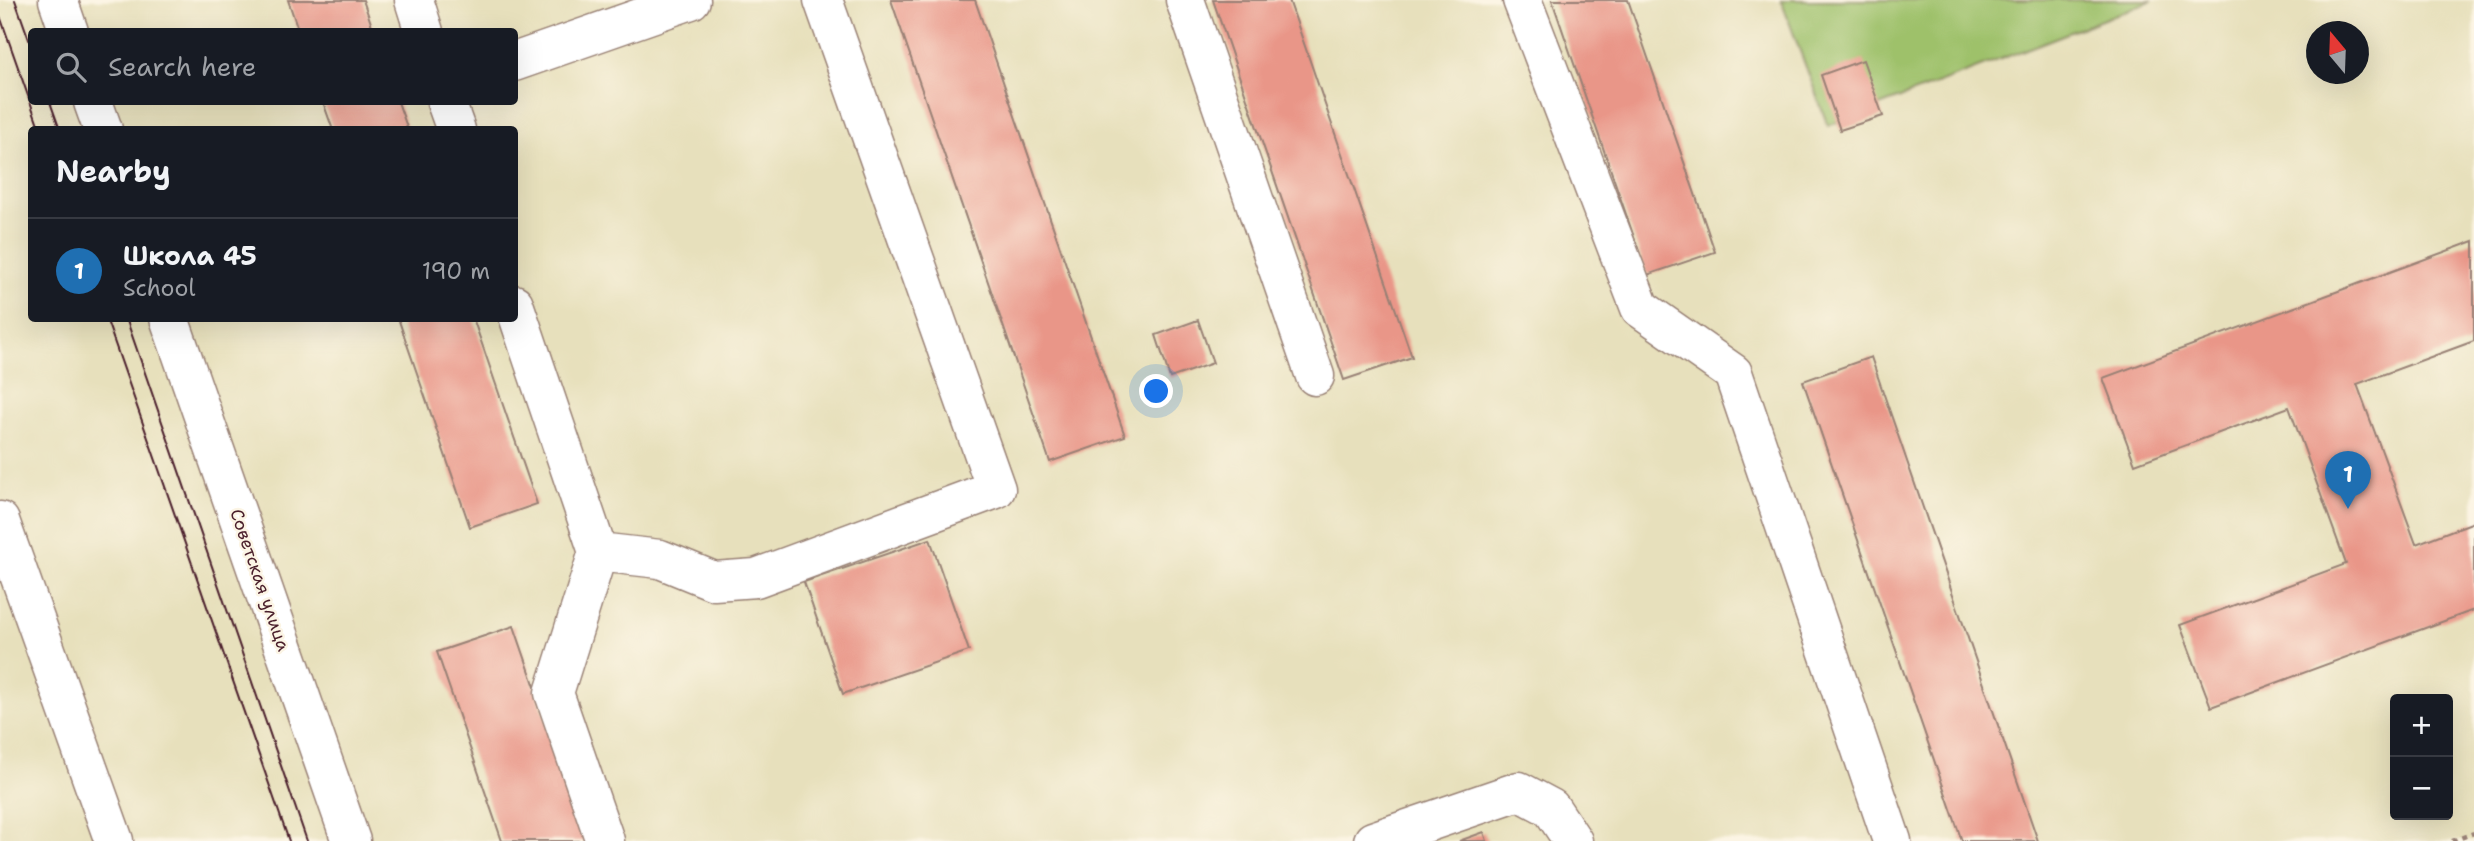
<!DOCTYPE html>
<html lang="en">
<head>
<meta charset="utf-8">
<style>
  :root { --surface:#171b24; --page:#242831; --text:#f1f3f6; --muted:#9ea1a6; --line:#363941; --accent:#1f6fb2 }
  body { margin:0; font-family:"Shantell Sans",sans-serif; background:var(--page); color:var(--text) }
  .controls { position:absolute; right:21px; bottom:21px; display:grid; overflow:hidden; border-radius:7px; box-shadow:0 7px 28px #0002 }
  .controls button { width:63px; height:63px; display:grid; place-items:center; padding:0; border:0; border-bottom:2px solid var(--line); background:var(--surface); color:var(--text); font:35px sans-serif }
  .compass { position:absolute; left:2306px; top:21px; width:63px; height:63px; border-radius:50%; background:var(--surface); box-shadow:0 7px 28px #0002; rotate:341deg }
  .you { position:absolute; left:1157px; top:392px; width:24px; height:24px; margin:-18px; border:5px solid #fff; border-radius:50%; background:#1a73e8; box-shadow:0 0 0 10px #1a73e833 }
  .badge { display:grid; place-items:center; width:46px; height:46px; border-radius:50%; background:var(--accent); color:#fff; font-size:23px; font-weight:700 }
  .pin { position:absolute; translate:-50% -58px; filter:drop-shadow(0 2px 4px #0008) }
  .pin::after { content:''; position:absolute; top:37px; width:24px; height:21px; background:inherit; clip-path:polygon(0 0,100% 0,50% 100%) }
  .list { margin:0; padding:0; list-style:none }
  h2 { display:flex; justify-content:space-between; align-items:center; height:91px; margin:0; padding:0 28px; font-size:30px }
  h2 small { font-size:23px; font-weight:400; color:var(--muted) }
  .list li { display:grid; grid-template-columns:46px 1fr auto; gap:21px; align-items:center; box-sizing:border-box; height:105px; padding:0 28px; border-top:2px solid var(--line) }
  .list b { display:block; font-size:26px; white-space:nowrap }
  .list p { margin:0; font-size:23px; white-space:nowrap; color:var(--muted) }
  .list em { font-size:23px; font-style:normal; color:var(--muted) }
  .icon { flex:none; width:38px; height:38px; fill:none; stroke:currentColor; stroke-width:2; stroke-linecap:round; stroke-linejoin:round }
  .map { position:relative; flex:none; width:2474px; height:841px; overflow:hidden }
  .search { position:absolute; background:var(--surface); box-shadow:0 7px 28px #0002; left:28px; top:28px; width:490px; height:77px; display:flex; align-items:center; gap:18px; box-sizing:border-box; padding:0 24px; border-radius:7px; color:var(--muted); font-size:26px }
  .panel { position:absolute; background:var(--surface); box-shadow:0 7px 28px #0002; left:28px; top:126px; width:490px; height:196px; border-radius:7px }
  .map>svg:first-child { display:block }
  .green { fill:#9ec16b; stroke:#74704b; stroke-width:2 }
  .building { fill:#e99688 }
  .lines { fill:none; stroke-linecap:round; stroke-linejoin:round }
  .minor-casing { stroke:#988074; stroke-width:41 }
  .major-casing { stroke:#988074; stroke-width:41 }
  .path { stroke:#988074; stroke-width:4.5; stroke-dasharray:5 5; stroke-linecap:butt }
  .minor { stroke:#fff; stroke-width:38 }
  .major { stroke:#fff; stroke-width:38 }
  .tram { stroke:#4a1f2b; stroke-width:2 }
  .labels { text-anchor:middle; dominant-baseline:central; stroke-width:5; stroke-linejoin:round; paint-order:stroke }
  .street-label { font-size:18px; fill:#4a1f2b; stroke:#fcf5e5 }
</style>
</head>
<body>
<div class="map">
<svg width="2474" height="841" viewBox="0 0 2474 841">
  <rect width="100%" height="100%" fill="#fcf5e5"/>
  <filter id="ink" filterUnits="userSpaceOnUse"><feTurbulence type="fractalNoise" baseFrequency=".0143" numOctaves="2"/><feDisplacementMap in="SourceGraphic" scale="14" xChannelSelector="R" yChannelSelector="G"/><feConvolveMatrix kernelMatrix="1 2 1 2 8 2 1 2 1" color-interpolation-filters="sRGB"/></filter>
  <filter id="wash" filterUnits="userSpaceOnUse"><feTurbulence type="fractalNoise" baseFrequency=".00686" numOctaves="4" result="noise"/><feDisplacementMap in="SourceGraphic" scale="28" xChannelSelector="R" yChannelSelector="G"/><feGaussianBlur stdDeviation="1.57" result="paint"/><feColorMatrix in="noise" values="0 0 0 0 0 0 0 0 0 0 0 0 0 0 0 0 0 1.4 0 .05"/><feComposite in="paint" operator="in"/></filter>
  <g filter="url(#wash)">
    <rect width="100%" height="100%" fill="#e7e0bc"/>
    <path class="green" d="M1781,0H2153L1828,126Z"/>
    <g id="blocks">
      <path class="building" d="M288,0H363L374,32H299Z
        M891,0H975L1125,436L1050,462Z
        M1213,0H1289L1412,357L1344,380Z
        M1552,0H1628L1715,252L1647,275Z
        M1863,60L1883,116L1840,130L1821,75Z
        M323,102H398L408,130H333Z
        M2474,241V341L2357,384L2416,544L2474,522V610L2211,707L2180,625L2346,564L2289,407L2135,464L2103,378Z
        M398,318H473L537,504L470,527Z
        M1198,320L1213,363L1170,378L1156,335Z
        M1871,357L2038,841H1962L1803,381Z
        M930,539L969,651L843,694L804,582Z
        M514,626L588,841H502L437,652Z
        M1484,832L1487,841H1459Z"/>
    </g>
  </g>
  <g filter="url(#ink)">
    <use href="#blocks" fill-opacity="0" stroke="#988074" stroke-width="2"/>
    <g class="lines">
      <g class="minor-casing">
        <path id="minor" d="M414,0L424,32
          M1185,0L1315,376
          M1522,0L1640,308L1733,373L1892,841
          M514,62L691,0
          M446,102L456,130
          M514,304L598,552L554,693L605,841
          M598,552L660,559L714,581L756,578L996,489L823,0
          M1373,841L1519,791L1551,808L1573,841"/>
      </g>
      <g class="major-casing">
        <path id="major" d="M58,0L69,32
          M93,102L103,130
          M169,318L351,841
          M0,521L114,841"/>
      </g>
      <path class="path" d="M2452,841L2474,833"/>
      <use href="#minor" class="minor"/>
      <use href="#major" class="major"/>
      <path class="tram" d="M15,0L32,48
        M0,16L40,130
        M50,102L60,130
        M106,318L289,841
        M126,318L307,841"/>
    </g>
  </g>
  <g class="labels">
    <g class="street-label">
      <text transform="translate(260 580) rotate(71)">Советская улица</text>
    </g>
  </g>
</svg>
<div class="controls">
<button>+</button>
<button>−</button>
</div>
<svg class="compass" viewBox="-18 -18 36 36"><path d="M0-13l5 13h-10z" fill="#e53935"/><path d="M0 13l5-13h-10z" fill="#9ea1a6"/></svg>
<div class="you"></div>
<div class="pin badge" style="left:2348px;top:509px">1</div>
<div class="search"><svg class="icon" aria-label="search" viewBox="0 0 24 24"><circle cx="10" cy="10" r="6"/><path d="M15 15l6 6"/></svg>Search here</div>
<section class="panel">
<h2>Nearby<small></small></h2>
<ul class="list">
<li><span class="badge">1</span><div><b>Школа 45</b><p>School</p></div><em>190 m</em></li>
</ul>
</section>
</div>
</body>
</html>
